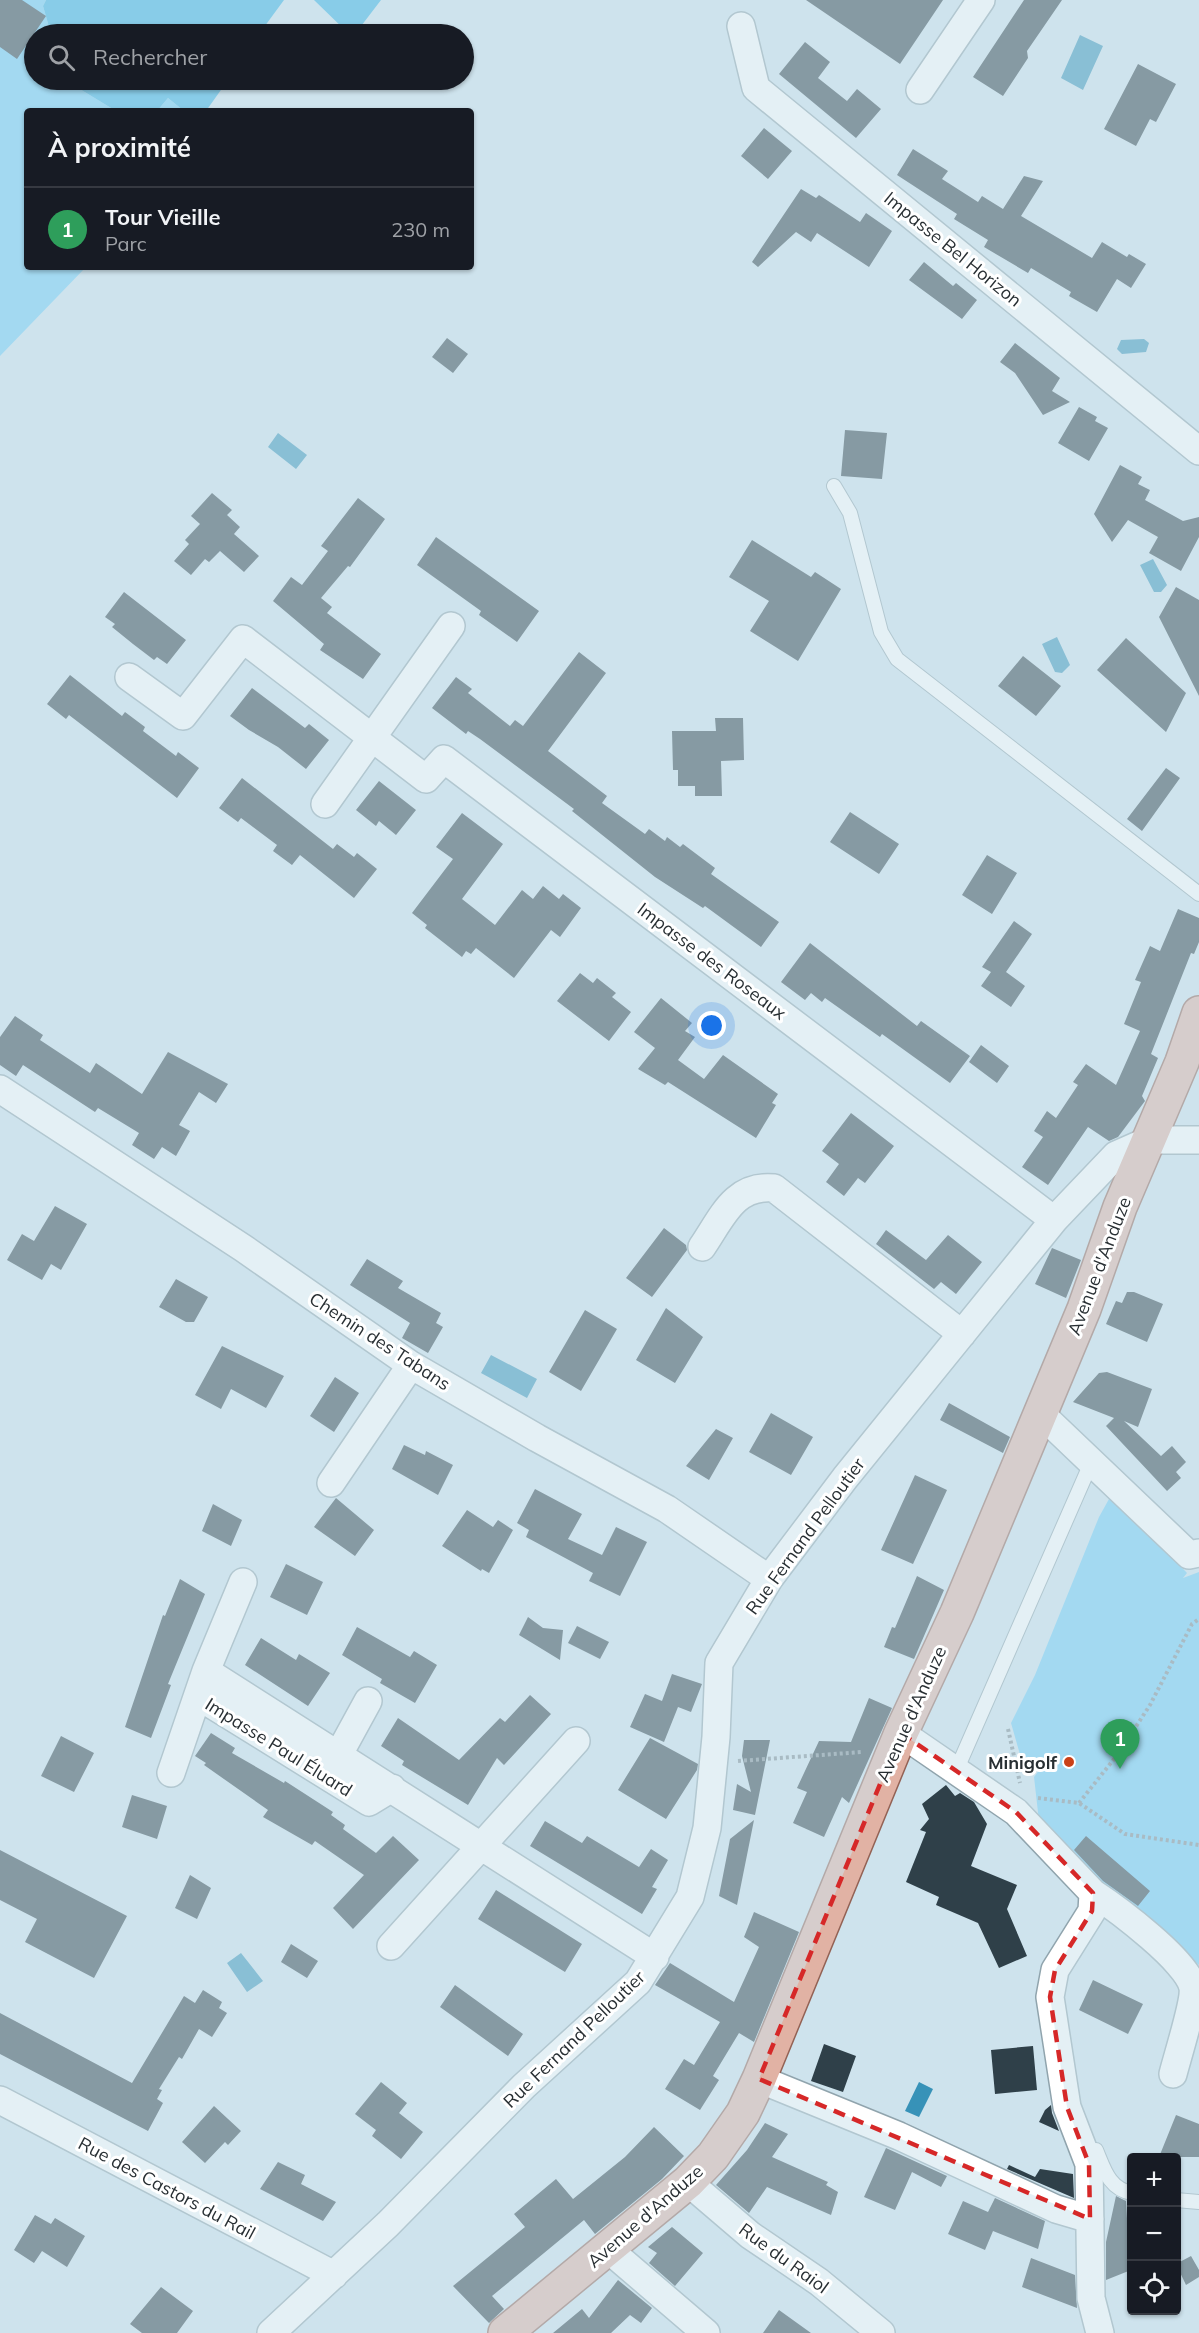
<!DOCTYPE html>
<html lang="fr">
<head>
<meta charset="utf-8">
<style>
  :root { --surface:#171b24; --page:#20242c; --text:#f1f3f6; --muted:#9ea1a6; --line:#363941; --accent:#ca4118 }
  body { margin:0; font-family:Mulish,sans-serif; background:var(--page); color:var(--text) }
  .controls { position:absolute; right:18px; bottom:18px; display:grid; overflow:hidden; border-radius:6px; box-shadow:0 2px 4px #0004 }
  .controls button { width:54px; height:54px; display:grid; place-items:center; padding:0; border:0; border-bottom:2px solid var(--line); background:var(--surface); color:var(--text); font:30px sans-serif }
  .you { position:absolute; left:712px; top:1026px; width:21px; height:21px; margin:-15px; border:4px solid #fff; border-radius:50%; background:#1a73e8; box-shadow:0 0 0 9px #1a73e833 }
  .badge { display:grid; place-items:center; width:39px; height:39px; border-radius:50%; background:var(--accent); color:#fff; font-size:20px; font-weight:700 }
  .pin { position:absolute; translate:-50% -50px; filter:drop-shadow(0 2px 3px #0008) }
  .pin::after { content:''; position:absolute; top:32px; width:21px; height:18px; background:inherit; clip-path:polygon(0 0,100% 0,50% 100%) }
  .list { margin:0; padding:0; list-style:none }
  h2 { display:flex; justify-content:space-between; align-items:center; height:78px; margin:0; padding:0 24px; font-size:26px }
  h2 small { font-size:20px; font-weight:400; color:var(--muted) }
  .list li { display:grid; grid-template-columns:39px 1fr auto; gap:18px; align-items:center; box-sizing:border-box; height:84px; padding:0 24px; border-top:2px solid var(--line) }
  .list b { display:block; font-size:22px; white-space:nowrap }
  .list p { margin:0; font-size:20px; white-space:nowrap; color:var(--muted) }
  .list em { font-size:20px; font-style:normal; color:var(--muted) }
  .icon { flex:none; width:33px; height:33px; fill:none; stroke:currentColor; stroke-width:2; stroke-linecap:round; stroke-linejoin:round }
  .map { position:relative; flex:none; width:1199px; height:2333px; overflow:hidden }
  .search { position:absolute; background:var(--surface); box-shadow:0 2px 4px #0004; left:24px; top:24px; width:450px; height:66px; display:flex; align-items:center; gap:15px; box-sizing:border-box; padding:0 21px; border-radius:33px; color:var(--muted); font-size:22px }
  .panel { position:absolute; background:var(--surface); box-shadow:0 2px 4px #0004; left:24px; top:108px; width:450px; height:162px; border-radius:6px }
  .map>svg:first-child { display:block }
  .green { fill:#70ccf7 }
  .forest { fill:#33b0e2 }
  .water { fill:#3792b8 }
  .building { fill:#2f4049 }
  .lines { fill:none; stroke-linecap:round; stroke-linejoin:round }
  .lane-casing { stroke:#90a4ad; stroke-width:16 }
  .street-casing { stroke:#90a4ad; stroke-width:30 }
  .primary-casing { stroke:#936255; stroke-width:36 }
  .path { stroke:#7d8b92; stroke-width:4; stroke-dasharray:3 3; stroke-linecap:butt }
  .lane { stroke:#fff; stroke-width:14 }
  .street { stroke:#fff; stroke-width:27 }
  .primary { stroke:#e1b2a4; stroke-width:33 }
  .marked { fill:none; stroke:#d62828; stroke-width:4.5; stroke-dasharray:12 8; stroke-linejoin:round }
  .poi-dot { fill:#ca4118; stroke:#fff; stroke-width:2 }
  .labels { text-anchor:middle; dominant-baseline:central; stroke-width:6; stroke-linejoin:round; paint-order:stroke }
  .street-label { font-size:18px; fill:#282f33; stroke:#fff }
  .poi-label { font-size:18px; font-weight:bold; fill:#282f33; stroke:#fff; text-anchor:end }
</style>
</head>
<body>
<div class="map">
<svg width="1199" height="2333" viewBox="0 0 1199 2333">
  <rect width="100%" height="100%" fill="#cee3ed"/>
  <path class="green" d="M0,0H46L43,6L51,34H34V80H65L116,111H27V267H86L0,356Z
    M168,98L184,111H157Z
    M1109,1499C1139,1518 1162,1547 1187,1573L1183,1578L1199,1572V1965L1114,1896L1039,1821L1034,1777L1046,1761L1031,1764L1021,1758L1011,1723L1035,1675L1099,1517Z"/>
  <path class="forest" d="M46,0H284L259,34H51L43,6Z
    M314,0H381L355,34H349Z
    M65,80H228L206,111H184L168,98L157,111H116Z"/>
  <path class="water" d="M1080,35L1103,46L1083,90L1061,78Z
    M1144,339L1149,343L1146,352L1122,354L1117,349L1121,340Z
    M278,433L307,455L296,469L268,447Z
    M1153,559L1167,585L1161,592H1154L1140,565Z
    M1057,637L1070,665L1062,673L1055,672L1042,644Z
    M491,1355L537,1379L527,1398L481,1373Z
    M241,1953L263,1981L247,1992L227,1963Z
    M919,2082L933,2089L919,2117L905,2111Z"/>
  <path class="building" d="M0,0H22L46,16L17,59L0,47Z
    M806,0H943L900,64Z
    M1024,0H1062L1027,51L1028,58L1003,96L973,77Z
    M805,42L830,62L818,78L847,101L857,89L881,109L856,138L779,74Z
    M1138,64L1176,84L1156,122L1150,119L1136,146L1104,129Z
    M764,128L792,151L768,179L741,156Z
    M913,149L948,171L942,179L978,202L982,196L1003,209L1024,176L1043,181L1021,216L1092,258L1102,242L1127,257L1129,254L1146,264L1131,288L1117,279L1097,312L1069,296L1071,292L1031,268L1028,273L984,247L988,240L954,219L957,214L897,175Z
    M801,189L816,198L819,195L860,222L866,213L892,231L869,267L817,233L811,242L796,232L758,267L752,262Z
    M924,262L953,286L956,283L977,300L962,319L909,280Z
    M447,338L468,354L453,373L432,357Z
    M1015,343L1060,378L1052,391L1070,402L1043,415L1015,373L1000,362Z
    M1079,407L1097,417L1095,421L1108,428L1089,461L1058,443Z
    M845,430L887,433L882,479L841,476Z
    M1120,465L1142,477L1138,484L1150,490L1145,500L1183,521L1199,517V537L1181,571L1149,553L1158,537L1128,520L1112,542L1094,514Z
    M212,493L232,510L227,515L240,527L234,534L259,556L244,572L220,551L209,562L205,559L191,575L174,561L189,544L185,540L200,524L191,516Z
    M358,498L385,519L350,567L348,566L321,598L332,607L327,613L381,654L363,679L320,650L324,644L273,601L291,577L302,585L328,551L321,546Z
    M436,537L539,611L517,642L479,615L481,611L417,565Z
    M752,540L811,577L815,572L841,589L798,661L750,631L769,601L729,577Z
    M1176,587L1199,600V696L1159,617Z
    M124,592L186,640L167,664L157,657L154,660L133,644L112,627L115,624L105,617Z
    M1126,638L1186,693L1166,732L1097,670Z
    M579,652L606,673L548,751L607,796L602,803L645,834L649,829L665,841L667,837L680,847L683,844L715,868L711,874L779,922L761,947L705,906L703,908L655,877L572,811L574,809L480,739L468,731L466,734L432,708L456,677L472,689L468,693L510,726L515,720L523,726Z
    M1023,656L1061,686L1036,716L998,686Z
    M70,675L122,716L125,712L145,727L143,731L176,756L178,752L199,768L177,798L69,715L66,719L47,704Z
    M252,688L305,728L309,724L329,740L306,769L278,747L249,730L230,716Z
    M715,718H743L744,760L721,761L722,796H695V786H678V770H673L672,731H716Z
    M1166,768L1180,778L1142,831L1127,819Z
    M242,778L333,849L337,844L354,857L357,853L377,869L354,898L300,855L292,865L273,851L277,845L241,818L238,822L219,808Z
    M379,781L416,810L396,835L379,821L376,826L356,810Z
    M850,812L899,844L879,874L830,842Z
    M462,813L503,844L462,899L495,925L522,890L533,899L543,886L559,899L563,894L581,908L560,937L551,930L514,978L476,948L471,954L466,951L462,957L425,928L427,925L412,913L453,859L436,847Z
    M987,855L1017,873L992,914L962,895Z
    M1178,909L1199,918V942L1194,954L1191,953L1151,1054L1158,1058L1142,1096L1145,1101L1118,1137L1109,1141L1088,1127L1048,1185L1022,1167L1043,1137L1034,1131L1047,1111L1056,1118L1078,1085L1073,1082L1086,1064L1116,1085L1140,1031L1124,1024L1141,982L1135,980L1150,946L1160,951Z
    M1014,921L1032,934L1006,972L1025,986L1011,1007L981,986L991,972L982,967Z
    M810,943L917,1026L921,1021L970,1056L950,1083L882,1034L880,1037L825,998L822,1002L811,993L805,1000L781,982Z
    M580,973L593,983L597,978L616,993L612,997L631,1012L609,1041L557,1001Z
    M661,998L692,1023L685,1031L695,1037L678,1060L704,1079L723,1055L778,1094L772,1103L776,1105L756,1138L668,1082L665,1085L638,1069L655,1048L634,1032Z
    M15,1016L43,1035L40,1040L90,1073L96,1063L142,1094L168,1052L228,1084L216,1103L199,1092L179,1125L190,1131L176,1156L162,1147L154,1159L132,1145L139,1133L98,1108L95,1112L23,1065L16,1076L0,1065V1037Z
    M981,1045L1009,1066L997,1083L969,1062Z
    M851,1113L894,1146L865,1183L858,1178L844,1196L826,1182L839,1164L822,1151Z
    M55,1206L87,1224L61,1270L51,1264L42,1280L7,1260L22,1234L34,1241Z
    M664,1228L686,1245L687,1250L652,1297L626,1278Z
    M886,1230L926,1260L948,1235L982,1262L956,1294L941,1282L934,1289L876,1244Z
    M1052,1248L1081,1260L1066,1298L1035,1284Z
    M367,1259L403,1281L398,1288L441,1313L436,1323L443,1327L428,1353L402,1338L410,1323L350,1285Z
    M176,1279L208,1297L194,1322H186L159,1307Z
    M1127,1292H1134L1163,1304L1147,1342L1106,1324L1116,1301L1122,1303Z
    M666,1308L703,1337L675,1383L636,1360Z
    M585,1310L617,1329L581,1391L549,1372Z
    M222,1346L284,1376L266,1408L231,1389L221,1409L195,1395Z
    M1107,1372L1152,1389L1138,1427L1124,1421L1161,1456L1172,1446L1186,1462L1176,1472L1181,1478L1167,1491L1106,1426L1114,1418L1073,1402L1099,1373Z
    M335,1377L359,1393L334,1432L310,1416Z
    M949,1403L1010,1437L1003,1453L940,1420Z
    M771,1413L813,1437L791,1475L749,1452Z
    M716,1429L733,1438L709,1480L686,1466Z
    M404,1445L425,1455L426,1451L453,1465L438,1495L392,1469Z
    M915,1475L947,1490L913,1564L881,1550Z
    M535,1489L582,1514L568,1539L602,1555L616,1527L647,1542L620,1596L589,1581L593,1573L526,1537L529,1530L517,1523Z
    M336,1498L374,1530L355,1556L314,1527Z
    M213,1504L242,1520L231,1546L202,1531Z
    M467,1510L493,1527L498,1520L513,1530L489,1573L482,1569L481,1571L442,1546Z
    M286,1564L323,1582L307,1615L270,1597Z
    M917,1576L944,1590L914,1659L884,1647L892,1627L895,1628Z
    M180,1579L205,1594L168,1684L171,1685L151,1738L125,1727L163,1615L165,1616Z
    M528,1617L543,1628L563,1630L560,1660L519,1635Z
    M577,1626L609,1642L600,1659L568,1643Z
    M357,1627L410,1657L414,1651L437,1665L415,1703L380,1683L382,1679L342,1655Z
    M261,1638L296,1660L299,1654L330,1673L308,1706L245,1665Z
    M672,1674L702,1684L691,1712L678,1707L664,1742L630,1727L645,1694L662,1701Z
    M530,1695L551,1714L504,1765L497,1758L468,1805L402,1765L404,1761L381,1746L398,1718L459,1760L500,1718L505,1722Z
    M869,1698L892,1708L849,1803L842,1797L824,1837L793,1823L807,1792L797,1788L819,1741L851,1742Z
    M211,1733L235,1748L232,1753L284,1783L285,1781L333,1812L331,1815L345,1825L343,1829L376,1853L393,1836L419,1860L353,1929L333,1908L364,1875L315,1841L312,1845L263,1817L268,1810L204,1765L206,1763L195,1756Z
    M61,1736L94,1753L74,1792L41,1776Z
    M650,1738L698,1764L697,1770L666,1819L618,1790Z
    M744,1740H770L755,1815L733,1810L737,1784L751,1792L742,1756Z
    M946,1785L955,1796L960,1793L974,1802L987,1824L971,1866L1017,1885L1007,1909L1027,1956L999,1968L978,1923L936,1905L939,1897L906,1882L926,1832L920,1830L929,1819L922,1804Z
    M132,1795L167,1806L157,1839L122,1827Z
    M754,1820L737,1905L719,1896L728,1850L730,1839Z
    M545,1821L582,1843L587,1836L639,1867L651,1849L668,1860L652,1887L657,1889L642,1914L530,1846Z
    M1086,1836L1150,1891L1138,1906L1103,1881L1074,1850Z
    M0,1850L127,1916L94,1978L25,1942L37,1919L0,1900Z
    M190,1875L211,1888L197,1919L175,1908Z
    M496,1890L582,1944L565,1972L478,1919Z
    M754,1912L799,1932L754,2042L739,2033L713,2076L719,2080L700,2110L665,2089L684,2059L694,2065L720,2022L655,1985L670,1963L734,2002L759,1947L744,1937Z
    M291,1944L318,1961L307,1978L281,1962Z
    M1093,1980L1143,2004L1128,2034L1079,2010Z
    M455,1985L523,2034L508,2056L440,2007Z
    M203,1990L222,2002L219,2008L227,2013L212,2037L199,2029L182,2059L179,2057L159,2089L162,2090L157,2099L163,2103L148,2131L0,2054V2013L132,2083L184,1996L195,2003Z
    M824,2044L856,2056L843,2092L811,2081Z
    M1033,2046L1037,2090L995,2094L991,2050Z
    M381,2082L407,2103L399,2113L423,2132L401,2159L372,2136L376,2130L355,2114Z
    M1051,2105L1052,2113L1059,2131L1039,2122L1045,2110Z
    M214,2106L241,2131L228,2145L225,2142L205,2163L182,2142Z
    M1176,2115L1199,2124V2157H1159Z
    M765,2123L788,2134L772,2157L828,2182L826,2185L838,2192L831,2215L767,2187L749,2213L716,2185L747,2150Z
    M654,2127L684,2156L662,2179L595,2234L584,2220L492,2296L504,2309L489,2323L453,2286L525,2227L514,2214L556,2179L573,2199L625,2157Z
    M886,2148L947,2176L941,2187L912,2172L895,2210L864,2197Z
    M278,2162L305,2175L301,2184L336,2202L323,2221L260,2189Z
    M1009,2165L1035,2177L1040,2169L1073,2174L1074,2198L1007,2169Z
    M1116,2196L1126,2201L1128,2236H1131V2270L1106,2280V2242Z
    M995,2198L1045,2221L1038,2249L993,2231L985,2250L948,2234L963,2201L988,2212Z
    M35,2215L51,2224L55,2218L85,2236L67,2267L42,2251L34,2263L14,2250Z
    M672,2227L703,2253L675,2286L649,2263L657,2253L648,2247Z
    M1191,2256L1199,2270V2277L1186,2285L1176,2264Z
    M1031,2258L1075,2275L1077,2308L1022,2287Z
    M618,2280L652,2308L641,2323L630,2315L611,2333H553L582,2309L589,2318Z
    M161,2287L193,2311L177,2333H142L130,2324Z
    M779,2310L811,2333H763Z"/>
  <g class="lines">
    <g class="lane-casing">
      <path id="lane" d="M834,486L850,513L881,632L897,659L1199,894
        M956,1771L1091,1463
        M1096,2150C1104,2169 1109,2189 1132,2193
        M1176,2200L1199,2202"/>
    </g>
    <g class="street-casing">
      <path id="street" d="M741,26L756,88L1199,451
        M920,90L981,0
        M129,677L183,716L243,639L426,779L444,759L1054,1220
        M325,804L451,626
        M0,1089L243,1248L411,1365L537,1438L667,1509L769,1579
        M702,1247C722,1218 734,1184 774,1188L962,1334
        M1040,1413L1189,1555L1199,1553
        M331,1483L411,1365
        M206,1671L655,1957
        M198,1696L369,1802L392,1788
        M901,1733L1016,1812L1093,1893L1092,1911L1055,1970L1050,1997L1067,2107L1089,2164L1091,2298L1100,2333
        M339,1754L368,1701
        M171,1773L206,1671L243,1582
        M1093,1893C1116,1908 1189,1962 1193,1988C1195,2001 1177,2058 1173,2074
        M391,1946L576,1741
        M759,2079L899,2136L1056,2209L1090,2219
        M0,2100L334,2275
        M688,2182L750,2235L819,2282L881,2333
        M608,2249L706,2333
        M271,2333L388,2224L524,2086L638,1982L690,1897L707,1828L716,1737L719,1663L769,1579L845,1478L1054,1220L1116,1155L1150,1140H1199"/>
    </g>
    <g class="primary-casing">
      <path id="primary" d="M505,2333L688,2182L713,2156L743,2113L759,2079L901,1733L957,1613L1084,1309L1120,1207L1182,1062L1199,1013"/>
    </g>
    <path class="path" d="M1008,1729L1020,1783
      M738,1761L862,1752
      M1038,1798L1079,1803L1125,1834L1199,1845
      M1079,1803L1118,1754L1150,1705L1192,1624L1199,1619"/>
    <use href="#lane" class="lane"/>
    <use href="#street" class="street"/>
    <use href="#primary" class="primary"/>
  </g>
  <path d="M0 0H1199V2333H0ZM901,1733L1016,1812L1093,1893L1092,1911L1055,1970L1050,1997L1067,2107L1089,2164L1090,2219L759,2079Z" fill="#cee3ed" fill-opacity=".55" fill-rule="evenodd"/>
  <path class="marked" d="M901,1733L1016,1812L1093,1893L1092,1911L1055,1970L1050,1997L1067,2107L1089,2164L1090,2219L759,2079Z"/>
  <circle class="poi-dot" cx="1069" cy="1762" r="6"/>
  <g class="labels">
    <g class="street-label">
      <text transform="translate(953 249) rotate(39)">Impasse Bel Horizon</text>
      <text transform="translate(712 961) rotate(37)">Impasse des Roseaux</text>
      <text transform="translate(1099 1266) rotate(-69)">Avenue d'Anduze</text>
      <text transform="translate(380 1341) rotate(33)">Chemin des Tabans</text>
      <text transform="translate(805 1536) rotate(-54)">Rue Fernand Pelloutier</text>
      <text transform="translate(911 1714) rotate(-66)">Avenue d'Anduze</text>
      <text transform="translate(279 1747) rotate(32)">Impasse Paul Éluard</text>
      <text transform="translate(574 2039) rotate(-44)">Rue Fernand Pelloutier</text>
      <text transform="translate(167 2188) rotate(28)">Rue des Castors du Rail</text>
      <text transform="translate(645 2216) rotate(-41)">Avenue d'Anduze</text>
      <text transform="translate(784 2258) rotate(36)">Rue du Raiol</text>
    </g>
    <g class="poi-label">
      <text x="1057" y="1762">Minigolf</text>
    </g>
  </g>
</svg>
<div class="controls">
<button>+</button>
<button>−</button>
<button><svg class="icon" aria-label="locate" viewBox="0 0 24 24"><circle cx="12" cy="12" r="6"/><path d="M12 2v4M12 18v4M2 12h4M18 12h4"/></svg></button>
</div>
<div class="you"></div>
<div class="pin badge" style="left:1120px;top:1769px;background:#2e9e5b">1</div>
<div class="search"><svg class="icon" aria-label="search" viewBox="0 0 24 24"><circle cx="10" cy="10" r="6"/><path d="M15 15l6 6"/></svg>Rechercher</div>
<section class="panel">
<h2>À proximité<small></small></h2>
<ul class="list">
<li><span class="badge" style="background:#2e9e5b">1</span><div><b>Tour Vieille</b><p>Parc</p></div><em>230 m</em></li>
</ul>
</section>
</div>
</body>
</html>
